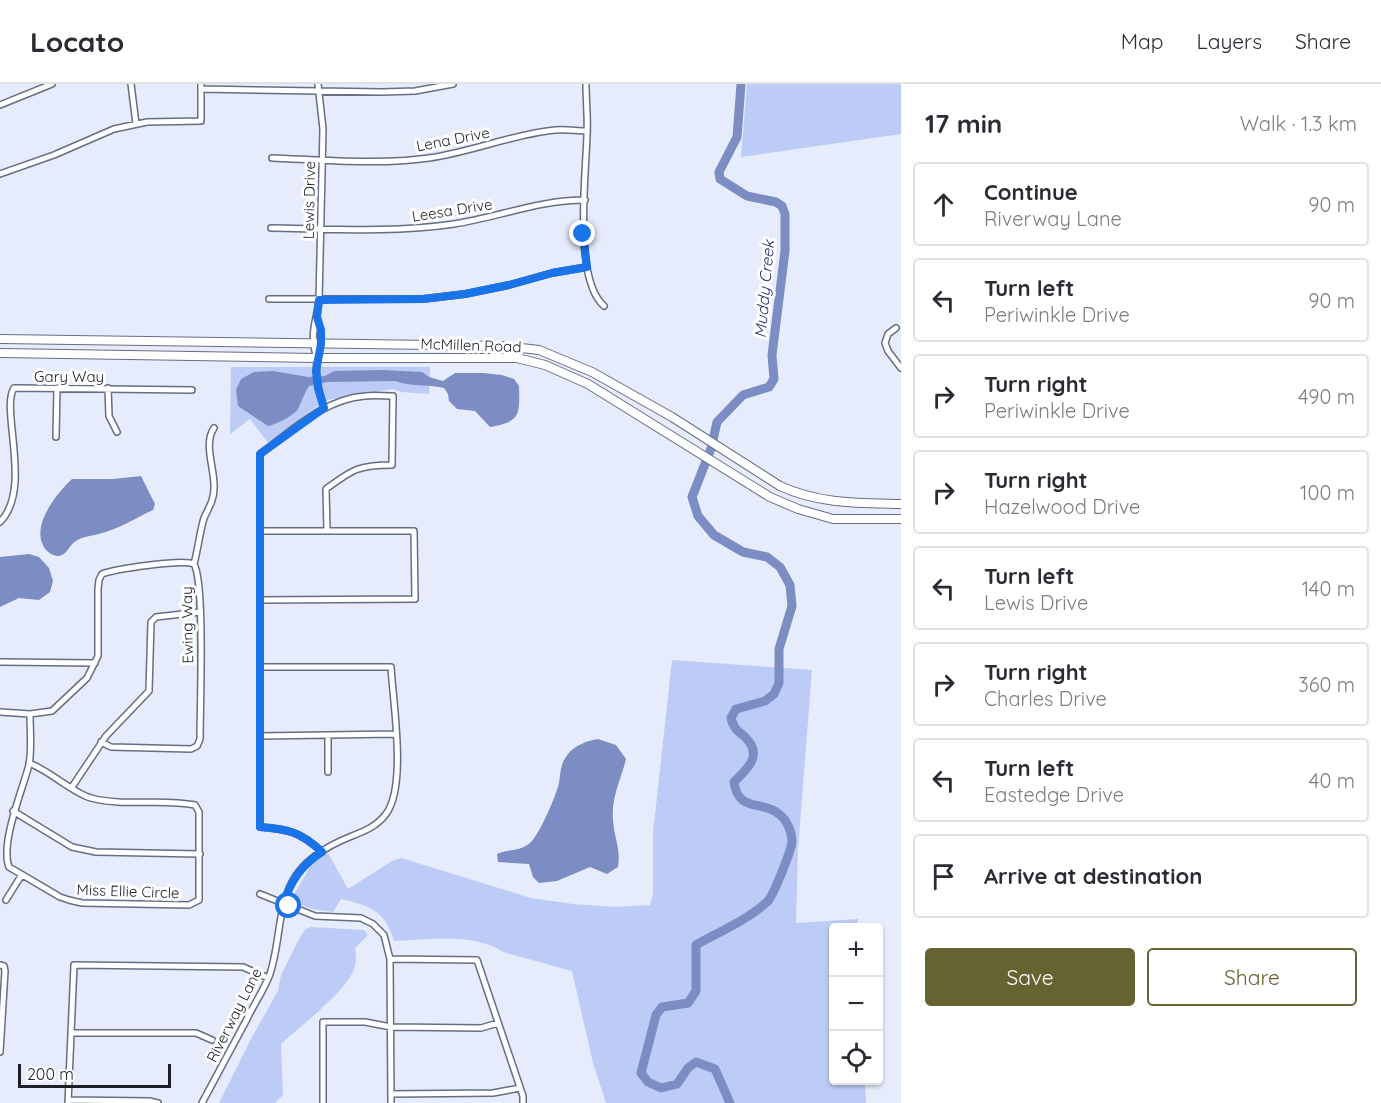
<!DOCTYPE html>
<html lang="en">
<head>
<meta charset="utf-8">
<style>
  :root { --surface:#fff; --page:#f2f2f3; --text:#2b2b33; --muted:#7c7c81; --line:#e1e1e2; --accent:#676330 }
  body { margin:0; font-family:Quicksand,sans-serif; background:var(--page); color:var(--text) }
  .controls { position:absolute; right:18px; bottom:18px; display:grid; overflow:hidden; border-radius:6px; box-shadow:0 2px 4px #0004 }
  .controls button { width:54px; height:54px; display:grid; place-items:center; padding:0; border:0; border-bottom:2px solid var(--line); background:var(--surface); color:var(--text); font:30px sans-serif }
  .scale { position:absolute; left:18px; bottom:15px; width:153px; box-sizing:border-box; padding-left:6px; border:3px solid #1c1f28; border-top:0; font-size:16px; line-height:21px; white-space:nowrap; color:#1c1f28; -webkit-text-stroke:4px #fff; paint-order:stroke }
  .stop { position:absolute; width:18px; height:18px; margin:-14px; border:4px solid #1a73e8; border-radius:50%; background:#fff }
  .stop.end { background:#1a73e8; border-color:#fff; box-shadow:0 2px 6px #0008 }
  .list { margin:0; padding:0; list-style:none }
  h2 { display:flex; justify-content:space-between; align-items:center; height:78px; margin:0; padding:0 24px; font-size:26px }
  h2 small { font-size:20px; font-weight:400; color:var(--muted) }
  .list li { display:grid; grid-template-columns:39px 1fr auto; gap:18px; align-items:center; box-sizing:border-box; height:84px; margin:0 12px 12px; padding:0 12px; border:2px solid var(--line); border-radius:6px }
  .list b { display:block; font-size:22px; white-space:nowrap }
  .list p { margin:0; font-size:20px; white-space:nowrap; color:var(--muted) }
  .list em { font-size:20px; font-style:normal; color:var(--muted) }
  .actions { display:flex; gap:12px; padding:18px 24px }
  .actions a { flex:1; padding:14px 0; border:2px solid var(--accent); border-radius:6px; text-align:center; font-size:21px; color:var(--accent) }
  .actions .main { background:var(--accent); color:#fff }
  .icon { flex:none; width:33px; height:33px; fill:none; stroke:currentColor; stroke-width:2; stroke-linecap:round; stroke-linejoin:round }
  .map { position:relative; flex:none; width:901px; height:1019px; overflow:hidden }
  header { display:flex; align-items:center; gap:36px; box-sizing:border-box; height:84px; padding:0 30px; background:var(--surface); border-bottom:2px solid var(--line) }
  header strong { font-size:28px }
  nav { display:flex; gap:33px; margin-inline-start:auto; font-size:21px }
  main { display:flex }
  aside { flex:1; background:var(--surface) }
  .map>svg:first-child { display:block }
  .green { fill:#bcccf7 }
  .water { fill:#7b8dc3 }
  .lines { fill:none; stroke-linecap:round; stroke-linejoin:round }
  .river { stroke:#7b8dc3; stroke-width:9 }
  .minor-casing { stroke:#666e84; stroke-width:8 }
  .secondary-casing { stroke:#666e84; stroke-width:10 }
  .minor { stroke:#fff; stroke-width:5 }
  .secondary { stroke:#fff; stroke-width:8 }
  .route { stroke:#1a73e8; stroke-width:8 }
  .labels { text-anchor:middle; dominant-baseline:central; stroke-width:6; stroke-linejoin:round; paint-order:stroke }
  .street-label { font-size:15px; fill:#1c1f28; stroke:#fff }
  .water-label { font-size:16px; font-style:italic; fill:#1c2b6a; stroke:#fff }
</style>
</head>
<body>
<header>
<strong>Locato</strong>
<nav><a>Map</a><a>Layers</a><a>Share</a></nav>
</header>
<main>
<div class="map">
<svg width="901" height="1019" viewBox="0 0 901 1019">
  <rect width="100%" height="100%" fill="#e6ecfb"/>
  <path class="green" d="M747,0H901V50L741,73Z
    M231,283H430L429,310L402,308L392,305L328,316L310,327L269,360L250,335L230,350Z
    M672,576L812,586L798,766L796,839L858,835V843L834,844V996L865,997L866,1019H606L593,979L572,887L503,868C473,848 429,856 394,857C385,827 371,822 341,815L333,828L312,825L290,817L312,780L328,769L348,805L392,777L401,774L531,814L573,820L616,823L650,821L653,811V749Z
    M311,843L364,846L368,851L355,864C355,869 357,877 355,882C350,905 299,943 281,960L283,1011L275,1019H219L252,953L278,907L281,891L299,855L305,846Z"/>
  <path class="water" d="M383,286L422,288L429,293L443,297L455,289H483L502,291L514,295L519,302C520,331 520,338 490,343L475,327L457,325L449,317L448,310L444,304C427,300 410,303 395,297L327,298L309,302C304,310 302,317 298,325C293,332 277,340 268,342L238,322L236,306L241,295L254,288L273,287L308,293L325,292L334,287Z
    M141,392L155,420L153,426C136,434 120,444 102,449C94,452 83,452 76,457C69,461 68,470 59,472C55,472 50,470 47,467C27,445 57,409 72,395H113Z
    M29,470L39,473L49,484L53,497L50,508L39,516L19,514L0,523V473Z
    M598,655L616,661L626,675C621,696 611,713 613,736C614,753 621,765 618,783L607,790L590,783L557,797L539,799L533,793L529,780L498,778L497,770C508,764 519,769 531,758C540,749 556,712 559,699C560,693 560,687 562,681C568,664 582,658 598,655Z"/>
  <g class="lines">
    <path class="river" d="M713,356L717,338L743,311L769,303L774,295L772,271L785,167V130L782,122L776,118L747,112L720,95L719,88L737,53L741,0
      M712,362L692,413L698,432L714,451L743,468L767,473L780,483L790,501L792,522L779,565V599L774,610L765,617L736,625L731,634C733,644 738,647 745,653C764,671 747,685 734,698C738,729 763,716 779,730C787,736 792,748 792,758C791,767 773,813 767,818C747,836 719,848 696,861V907L688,919L662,923L656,931L641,989L648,998L661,1004L677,1000L688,984L696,978L715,985L730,1019"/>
    <g class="minor-casing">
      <path id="minor" d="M131,0L136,40
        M586,0C586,17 588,34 587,51C586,90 573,195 604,222
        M201,5L382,8L415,7L453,0
        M0,21L52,0
        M272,74C322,76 380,81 429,74C472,68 513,50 555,46C566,45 577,47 587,47
        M0,90L54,71L114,45L147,38L201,37V0
        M271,144C332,145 393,149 454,140C499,133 539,116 585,116
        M269,215H423L465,210L509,201L552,189L587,183
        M317,234C322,250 318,261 317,277C315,293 319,308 324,324
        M896,244L888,250L885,259L888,267L901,284
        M317,274C309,250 316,240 319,216L323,45L318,0
        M108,304L109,332L117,348
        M56,353L57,304
        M0,438C33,405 0,325 14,304L192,306
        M194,480C198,465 200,447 204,434C209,423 214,416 214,404C215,385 203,360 214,344
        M260,516L415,515L414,447H260
        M0,578L95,579
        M0,628L30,630L52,627L87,594L98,572V505L99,496L102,490C115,485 182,475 194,480C205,498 200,625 200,655L197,662L191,665L111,663L101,658
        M328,651V688
        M260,652L395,650
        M29,679C50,687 73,709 91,714C125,723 161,714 195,721L199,728V816L189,821L82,819L69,816L60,813L9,783C0,760 22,707 29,681C32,665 30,646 30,630
        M72,703L106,652L149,607L151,538L156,533L200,528
        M13,727L72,763L96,768L200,770
        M322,768C301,748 288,745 260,743V370C292,347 324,315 365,312C374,311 384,312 393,312L392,381C359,381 353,385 326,405L327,447
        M260,810L315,832L361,834L373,840L384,851L390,875L391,1019
        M6,816L21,792
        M390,875L477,876L523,1012V1019
        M0,881L4,882L5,887L0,968
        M71,949H196L212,956
        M391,1010L493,1009L520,1004
        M68,1016L149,1017L158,1019
        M68,1019L74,881L243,883L268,894
        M202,1019C217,991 232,963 247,935C254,920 264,906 270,890C280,860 277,828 292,798C304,775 329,761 352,752C365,747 377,742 386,730C407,702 393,619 391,583H260
        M323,1019V938H365L391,943L481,944L498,939"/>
    </g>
    <g class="secondary-casing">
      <path id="secondary" d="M0,255L503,262L539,266L592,288L672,333L780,402C819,420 858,419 901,420
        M0,269L317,274H517L545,281L588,300L770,413L798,425L833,435H901"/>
    </g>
    <use href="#minor" class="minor"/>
    <use href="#secondary" class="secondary"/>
  </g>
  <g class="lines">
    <path class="route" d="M289,822L284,819C290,797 303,780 322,768C301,748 288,745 260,743V370L324,324L318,304L316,287L321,260V246L317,233L319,216L423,215L465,210L509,201L552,189L587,183L583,150"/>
  </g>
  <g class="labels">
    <g class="street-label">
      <text transform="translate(453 55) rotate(-11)">Lena Drive</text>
      <text transform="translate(309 116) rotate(-89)">Lewis Drive</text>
      <text transform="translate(452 126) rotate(-9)">Leesa Drive</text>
      <text transform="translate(471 261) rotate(2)">McMillen Road</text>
      <text x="69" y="292">Gary Way</text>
      <text transform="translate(187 541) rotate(-91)">Ewing Way</text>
      <text transform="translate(128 807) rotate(2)">Miss Ellie Circle</text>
      <text transform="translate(234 931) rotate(-63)">Riverway Lane</text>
    </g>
    <g class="water-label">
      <text transform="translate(764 205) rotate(-85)">Muddy Creek</text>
    </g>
  </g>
</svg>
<div class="controls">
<button>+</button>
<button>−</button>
<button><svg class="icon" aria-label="locate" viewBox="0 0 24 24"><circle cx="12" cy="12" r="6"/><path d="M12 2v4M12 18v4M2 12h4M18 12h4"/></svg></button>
</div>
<div class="scale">200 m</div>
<div class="stop" style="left:289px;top:822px"></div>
<div class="stop end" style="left:583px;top:150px"></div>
</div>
<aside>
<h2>17 min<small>Walk · 1.3 km</small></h2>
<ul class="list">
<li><svg class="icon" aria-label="ahead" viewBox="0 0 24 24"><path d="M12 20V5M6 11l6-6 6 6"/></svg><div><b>Continue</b><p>Riverway Lane</p></div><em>90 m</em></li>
<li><svg class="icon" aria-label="left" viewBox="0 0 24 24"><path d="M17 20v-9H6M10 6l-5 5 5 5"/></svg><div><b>Turn left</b><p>Periwinkle Drive</p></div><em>90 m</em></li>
<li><svg class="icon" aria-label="right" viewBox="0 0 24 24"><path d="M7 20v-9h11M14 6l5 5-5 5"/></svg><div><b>Turn right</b><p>Periwinkle Drive</p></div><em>490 m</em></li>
<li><svg class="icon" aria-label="right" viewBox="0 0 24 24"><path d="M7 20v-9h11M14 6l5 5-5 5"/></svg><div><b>Turn right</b><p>Hazelwood Drive</p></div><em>100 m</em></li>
<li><svg class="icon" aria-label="left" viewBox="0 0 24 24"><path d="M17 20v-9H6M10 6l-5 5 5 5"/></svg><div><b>Turn left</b><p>Lewis Drive</p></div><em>140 m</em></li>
<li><svg class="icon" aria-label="right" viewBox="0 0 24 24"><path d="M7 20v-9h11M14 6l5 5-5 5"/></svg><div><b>Turn right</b><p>Charles Drive</p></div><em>360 m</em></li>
<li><svg class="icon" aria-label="left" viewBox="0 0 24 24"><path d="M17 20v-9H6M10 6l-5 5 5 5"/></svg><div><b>Turn left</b><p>Eastedge Drive</p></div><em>40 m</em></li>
<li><svg class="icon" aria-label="arrive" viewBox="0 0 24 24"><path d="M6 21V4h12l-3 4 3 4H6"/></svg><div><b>Arrive at destination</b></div></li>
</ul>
<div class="actions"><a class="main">Save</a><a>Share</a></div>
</aside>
</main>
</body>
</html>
